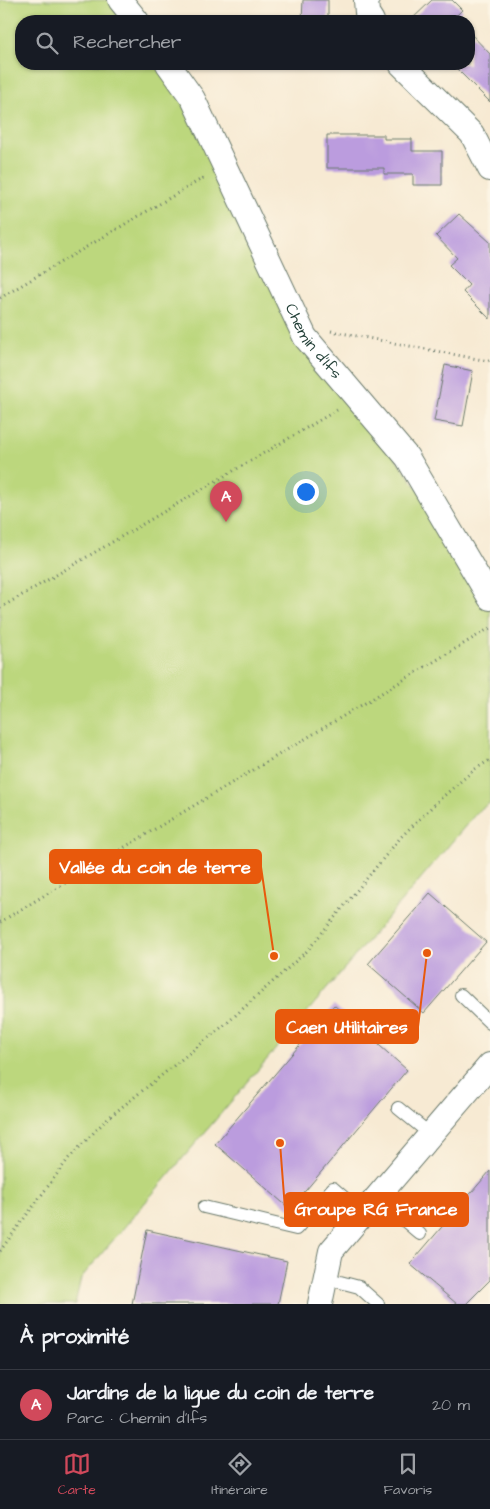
<!DOCTYPE html>
<html lang="fr">
<head>
<meta charset="utf-8">
<style>
  :root { --surface:#171b24; --page:#242831; --text:#f1f3f6; --muted:#9ea1a6; --line:#363941; --accent:#d1495b }
  body { margin:0; font-family:"Architects Daughter",sans-serif; background:var(--page); color:var(--text) }
  .you { position:absolute; left:305px; top:491px; width:18px; height:18px; margin:-12px; border:4px solid #fff; border-radius:50%; background:#1a73e8; box-shadow:0 0 0 8px #1a73e833 }
  .badge { display:grid; place-items:center; width:32px; height:32px; border-radius:50%; background:var(--accent); color:#fff; font-size:16px; font-weight:700 }
  .pin { position:absolute; translate:-50% -41px; filter:drop-shadow(0 1px 2px #0008) }
  .pin::after { content:''; position:absolute; top:26px; width:18px; height:15px; background:inherit; clip-path:polygon(0 0,100% 0,50% 100%) }
  .list { margin:0; padding:0; list-style:none }
  h2 { display:flex; justify-content:space-between; align-items:center; height:65px; margin:0; padding:0 20px; font-size:21px }
  h2 small { font-size:16px; font-weight:400; color:var(--muted) }
  .list li { display:grid; grid-template-columns:32px 1fr auto; gap:15px; align-items:center; box-sizing:border-box; height:70px; padding:0 20px; border-top:1px solid var(--line) }
  .list b { display:block; font-size:19px; white-space:nowrap }
  .list p { margin:0; font-size:16px; white-space:nowrap; color:var(--muted) }
  .list em { font-size:16px; font-style:normal; color:var(--muted) }
  .icon { flex:none; width:28px; height:28px; fill:none; stroke:currentColor; stroke-width:2; stroke-linecap:round; stroke-linejoin:round }
  .map { position:relative; flex:none; width:490px; height:1304px; overflow:hidden }
  .search { position:absolute; background:var(--surface); box-shadow:0 1px 4px #0004; left:15px; right:15px; top:15px; height:55px; display:flex; align-items:center; gap:12px; box-sizing:border-box; padding:0 18px; border-radius:20px; color:var(--muted); font-size:19px }
  .sheet { height:135px; background:var(--surface) }
  nav { display:flex; justify-content:space-around; align-items:center; box-sizing:border-box; height:70px; border-top:1px solid var(--line); background:var(--surface); font-size:14px; color:var(--muted) }
  nav a { display:grid; justify-items:center; gap:2px }
  nav .on { color:var(--accent) }
  .map>svg:first-child { display:block }
  .green { fill:#bcd77d; stroke:#6e8a58 }
  .building { fill:#bb9cde }
  .lines { fill:none; stroke-linecap:round; stroke-linejoin:round }
  .service-casing { stroke:#6b7a6c; stroke-width:14 }
  .minor-casing { stroke:#6b7a6c; stroke-width:26 }
  .path { stroke:#6b7a6c; stroke-width:3; stroke-dasharray:1 4; stroke-linecap:butt }
  .service { stroke:#fff; stroke-width:12 }
  .minor { stroke:#fff; stroke-width:24 }
  .labels { text-anchor:middle; dominant-baseline:central; stroke-width:5; stroke-linejoin:round; paint-order:stroke }
  .street-label { font-size:16px; fill:#1f3d34; stroke:#fcf5e5 }
  .leader { fill:none; stroke:#e8590c; stroke-width:2 }
  .callout-dot { fill:#e8590c; stroke:#fcf5e5; stroke-width:2 }
  .callout { fill:#e8590c; stroke:#e8590c; stroke-width:2 }
  .callout-label { font-size:18px; text-anchor:middle; font-weight:bold; fill:#fff }
</style>
</head>
<body>
<div class="map">
<svg width="490" height="1304" viewBox="0 0 490 1304">
  <rect width="100%" height="100%" fill="#fcf5e5"/>
  <filter id="ink" filterUnits="userSpaceOnUse"><feTurbulence type="fractalNoise" baseFrequency=".02" numOctaves="2"/><feDisplacementMap in="SourceGraphic" scale="10" xChannelSelector="R" yChannelSelector="G"/><feConvolveMatrix kernelMatrix="1 2 1 2 8 2 1 2 1" color-interpolation-filters="sRGB"/></filter>
  <filter id="wash" filterUnits="userSpaceOnUse"><feTurbulence type="fractalNoise" baseFrequency=".0096" numOctaves="4" result="noise"/><feDisplacementMap in="SourceGraphic" scale="20" xChannelSelector="R" yChannelSelector="G"/><feGaussianBlur stdDeviation="1.12" result="paint"/><feColorMatrix in="noise" values="0 0 0 0 0 0 0 0 0 0 0 0 0 0 0 0 0 1.4 0 .05"/><feComposite in="paint" operator="in"/></filter>
  <g filter="url(#wash)">
    <rect width="100%" height="100%" fill="#f7ead3"/>
    <path class="green" d="M0,0H127L144,21H21V64H175L299,324L490,589V803L479,810L81,1278L75,1304H0Z"/>
    <g id="blocks">
      <path class="building" d="M303,0H328V21H302Z
        M432,0H452L462,10L451,21H410Z
        M469,32L490,54V102L452,64H469Z
        M327,135H384V139H412V151H442V185H413V174H384V168H327Z
        M459,214L490,242V319L463,292L469,285L449,265L457,258L436,236Z
        M445,365L473,371L463,426L434,421Z
        M430,893L486,942L424,1013L368,964Z
        M334,1005L407,1070L290,1209L215,1144Z
        M490,1171V1280L466,1304H457L410,1264Z
        M147,1230L287,1261L278,1304H132Z"/>
    </g>
  </g>
  <g filter="url(#ink)">
    <use href="#blocks" fill-opacity="0" stroke="#6b7a6c" stroke-width="1"/>
    <g class="lines">
      <g class="service-casing">
        <path id="service" d="M461,995L490,1023
          M398,1108L430,1134
          M377,1197L420,1234
          M204,1207L296,1229L333,1188L363,1214
          M325,1278L359,1287L378,1304"/>
      </g>
      <g class="minor-casing">
        <g id="minor">
          <path d="M120,0L137,21"/>
          <path d="M366,0L367,13L372,21"/>
          <path id="s1" d="M168,64L193,99L305,337L407,457L490,598"/>
          <path d="M401,64L472,134L490,169"/>
          <path d="M320,1304L331,1251L490,1065"/>
        </g>
      </g>
      <path class="path" d="M0,298L205,177
        M331,331L488,361L490,360
        M0,608L337,410
        M0,922L490,628
        M434,1221L444,1223
        M0,1251L69,1158L107,1119L227,1023L307,951L401,837L439,800L475,769L490,760"/>
      <use href="#service" class="service"/>
      <use href="#minor" class="minor"/>
    </g>
  </g>
  <g class="labels">
    <g class="street-label">
      <text stroke="none"><textPath href="#s1" startOffset="314">Chemin d'Ifs</textPath></text>
    </g>
  </g>
  <path class="leader" d="M274 956L261 867M427 953L418 1027M280 1143L285 1209"/>
  <g class="callout-dot">
    <circle cx="274" cy="956" r="5"/>
    <circle cx="427" cy="953" r="5"/>
    <circle cx="280" cy="1143" r="5"/>
  </g>
  <g class="callout">
    <rect x="50" y="850" width="211" height="33" rx="5"/>
    <rect x="276" y="1010" width="142" height="33" rx="5"/>
    <rect x="285" y="1193" width="183" height="33" rx="5"/>
  </g>
  <g class="callout-label">
    <text x="155" y="873">Vallée du coin de terre</text>
    <text x="347" y="1033">Caen Utilitaires</text>
    <text x="376" y="1215">Groupe RG France</text>
  </g>
</svg>
<div class="you"></div>
<div class="pin badge" style="left:226px;top:522px">A</div>
<div class="search"><svg class="icon" aria-label="search" viewBox="0 0 24 24"><circle cx="10" cy="10" r="6"/><path d="M15 15l6 6"/></svg>Rechercher</div>
</div>
<section class="sheet">
<h2>À proximité<small></small></h2>
<ul class="list">
<li><span class="badge">A</span><div><b>Jardins de la ligue du coin de terre</b><p>Parc · Chemin d'Ifs</p></div><em>20 m</em></li>
</ul>
</section>
<nav>
<a class="on"><svg class="icon" aria-label="map" viewBox="0 0 24 24"><path d="M3 6l6-2 6 2 6-2v14l-6 2-6-2-6 2zM9 4v14M15 6v14"/></svg>Carte</a>
<a><svg class="icon" aria-label="directions" viewBox="0 0 24 24"><path d="M12 3l9 9-9 9-9-9zM9 14v-3h6M13 9l2 2-2 2"/></svg>Itinéraire</a>
<a><svg class="icon" aria-label="saved" viewBox="0 0 24 24"><path d="M7 4h10v16l-5-4-5 4z"/></svg>Favoris</a>
</nav>
</body>
</html>
